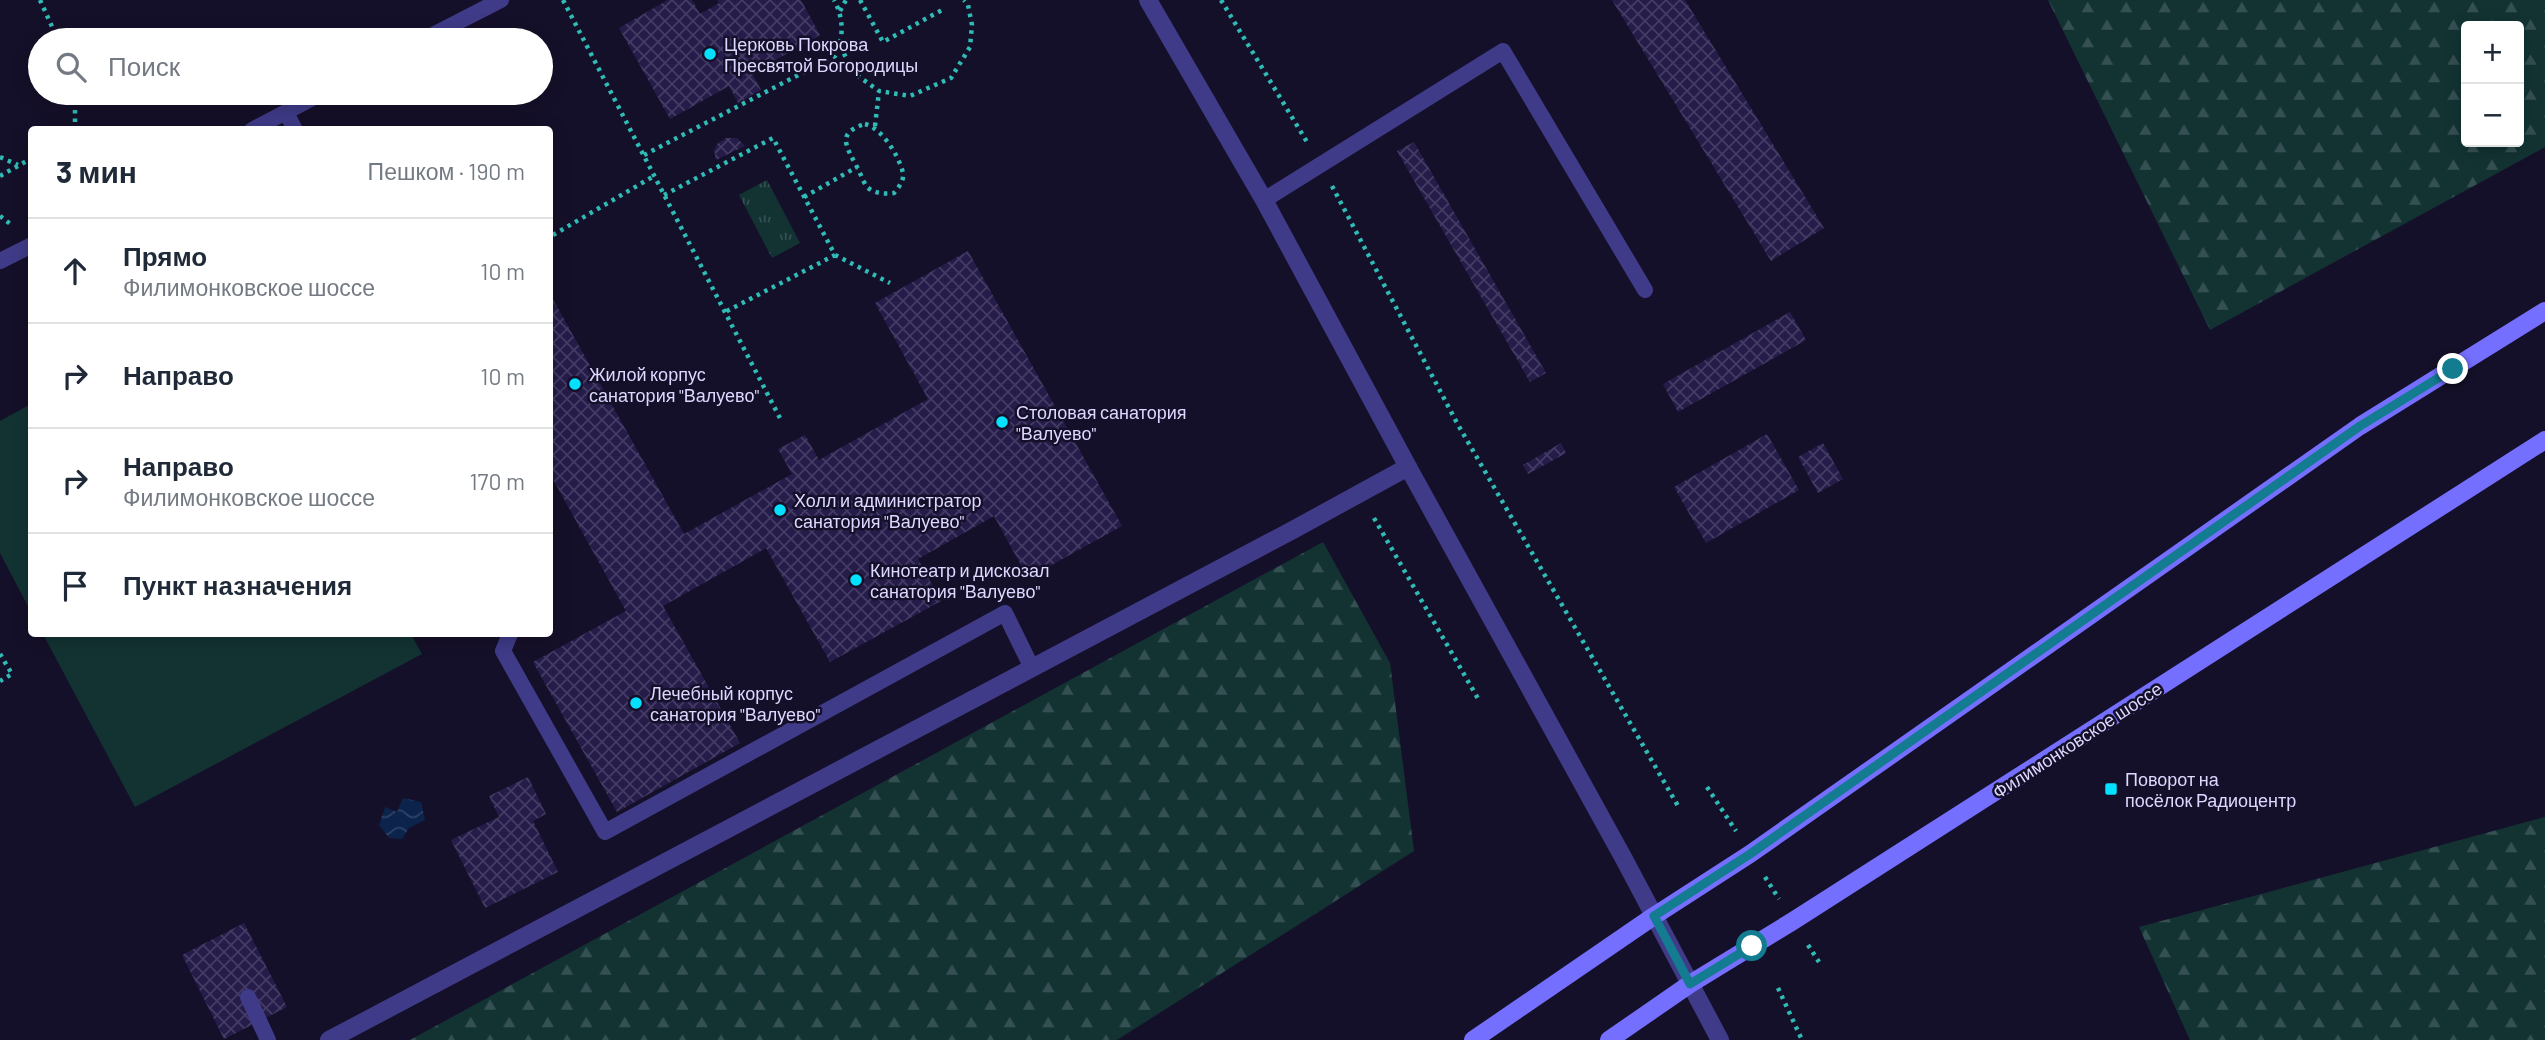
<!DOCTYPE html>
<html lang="ru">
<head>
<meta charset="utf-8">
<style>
  :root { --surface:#fff; --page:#f6f6f7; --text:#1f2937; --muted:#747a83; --line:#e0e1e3 }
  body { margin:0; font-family:Barlow,sans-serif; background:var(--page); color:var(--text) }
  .controls { position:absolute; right:21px; top:21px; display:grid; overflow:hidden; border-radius:7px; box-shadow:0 4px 18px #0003 }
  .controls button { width:63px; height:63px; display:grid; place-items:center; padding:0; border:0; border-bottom:2px solid var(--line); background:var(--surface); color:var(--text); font:35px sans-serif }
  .stop { position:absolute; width:21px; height:21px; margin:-16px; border:5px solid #137c91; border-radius:50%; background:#fff }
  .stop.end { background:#137c91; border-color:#fff; box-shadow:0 2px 7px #0008 }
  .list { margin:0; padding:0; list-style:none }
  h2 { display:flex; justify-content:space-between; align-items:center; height:91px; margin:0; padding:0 28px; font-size:30px }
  h2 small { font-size:23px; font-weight:400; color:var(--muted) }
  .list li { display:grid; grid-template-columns:46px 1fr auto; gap:21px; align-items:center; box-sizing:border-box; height:105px; padding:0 28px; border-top:2px solid var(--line) }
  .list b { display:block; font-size:26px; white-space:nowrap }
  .list p { margin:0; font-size:23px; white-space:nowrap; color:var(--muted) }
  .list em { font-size:23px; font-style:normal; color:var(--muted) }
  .icon { flex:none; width:38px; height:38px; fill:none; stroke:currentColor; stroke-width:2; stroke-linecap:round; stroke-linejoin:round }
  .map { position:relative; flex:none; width:2545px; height:1040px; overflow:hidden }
  .search { position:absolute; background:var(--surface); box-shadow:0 4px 18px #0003; left:28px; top:28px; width:525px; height:77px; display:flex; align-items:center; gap:18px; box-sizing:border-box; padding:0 24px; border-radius:38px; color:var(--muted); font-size:26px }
  .panel { position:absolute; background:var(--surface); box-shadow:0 4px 18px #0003; left:28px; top:126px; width:525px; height:511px; border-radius:7px }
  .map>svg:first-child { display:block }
  .grass { fill:url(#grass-tufts) }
  .forest { fill:url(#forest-firs); fill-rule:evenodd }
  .garden { fill:#133333 }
  .water { fill:url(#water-waves) }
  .building { fill:url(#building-cross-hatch) }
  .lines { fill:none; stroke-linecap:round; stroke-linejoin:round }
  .path { stroke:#2fbcb6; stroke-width:4.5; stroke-dasharray:3.5 5; stroke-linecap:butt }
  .service { stroke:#3f3b88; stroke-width:16 }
  .minor { stroke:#3f3b88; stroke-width:18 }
  .tertiary { stroke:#3f3b88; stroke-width:18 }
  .secondary { stroke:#756fff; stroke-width:18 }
  .route { stroke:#137c91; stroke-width:9 }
  .poi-dot { fill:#04e1ff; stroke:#151029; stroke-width:2.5 }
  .labels { text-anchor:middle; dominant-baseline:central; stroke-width:5; stroke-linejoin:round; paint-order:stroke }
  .poi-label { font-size:18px; fill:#ddd8ff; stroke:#151029; text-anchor:start }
  .street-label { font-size:18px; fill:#ddd8ff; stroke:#151029 }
</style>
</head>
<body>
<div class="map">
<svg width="2545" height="1040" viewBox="0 0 2545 1040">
  <defs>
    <pattern id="grass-tufts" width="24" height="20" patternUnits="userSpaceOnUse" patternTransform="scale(1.75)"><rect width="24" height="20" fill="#133333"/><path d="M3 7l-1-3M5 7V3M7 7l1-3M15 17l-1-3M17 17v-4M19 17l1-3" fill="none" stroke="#355052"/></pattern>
    <pattern id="forest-firs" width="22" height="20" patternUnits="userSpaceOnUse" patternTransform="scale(1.75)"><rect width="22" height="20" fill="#133333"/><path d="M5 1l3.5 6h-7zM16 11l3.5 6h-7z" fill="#355052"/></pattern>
    <pattern id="water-waves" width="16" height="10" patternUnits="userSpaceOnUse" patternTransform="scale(1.75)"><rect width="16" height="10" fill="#0c234c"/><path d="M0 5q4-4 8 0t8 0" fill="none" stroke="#2f4267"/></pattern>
    <pattern id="building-cross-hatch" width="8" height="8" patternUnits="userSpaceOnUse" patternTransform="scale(1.75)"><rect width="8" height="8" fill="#261c4a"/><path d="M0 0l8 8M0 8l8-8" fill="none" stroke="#453c65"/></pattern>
  </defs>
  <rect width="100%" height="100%" fill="#151029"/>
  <path class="grass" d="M767,180L800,243L772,258L739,195Z"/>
  <path class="forest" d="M2048,0H2545V147L2210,330ZM2466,26H2519V142H2466Z
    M1323,542L1390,663L1414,851L1117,1040H410Z
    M2545,817V1040H2190L2139,927Z"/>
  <path class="garden" d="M31,404V612L0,553V421Z
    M43,634H411L422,654L135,807Z"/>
  <path class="water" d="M403,798L421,802L425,820L409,828L402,839L389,838L379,825L385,807L397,812Z"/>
  <path class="building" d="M668,0H692L700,14L719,3L717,0H801L820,35L752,73L761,90L738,103L729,86L670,119L619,28Z
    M1612,0H1685L1824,228L1771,261Z
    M726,138H737L745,146L716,160L714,150L718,143Z
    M1414,142L1546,373L1530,382L1397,151Z
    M968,251L1122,526L1028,578L994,516L918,559L941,601L830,662L766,548L663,606L740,743L617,812L533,662L626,611L550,474V294L684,534L792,474L778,449L805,435L819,460L928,399L875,303Z
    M1790,312L1806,340L1678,412L1663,384Z
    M1767,434L1799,490L1706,543L1674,487Z
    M1561,443L1566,453L1528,474L1523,465Z
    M1823,443L1843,479L1818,493L1798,457Z
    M528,777L546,814L533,821L558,872L485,908L451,840L499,817L489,796Z
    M244,923L287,1007L224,1039L182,955Z"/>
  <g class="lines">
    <path class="path" d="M40,0L58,40
      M563,0L782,422
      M860,0L883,42L942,10
      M1221,0L1307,142
      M840,11L846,0
      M840,46L854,73L879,91L910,96L951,78L970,47L972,25L968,5L964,0
      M75,93V130
      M865,124C882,128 899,156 903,173C904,181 899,187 894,193C885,194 875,194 867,187C863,182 860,172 857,167C846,146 836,133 865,124Z
      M875,126L879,91
      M644,155L835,56C844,38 844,18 834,0
      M0,157L18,165
      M0,176L32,158
      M1332,186L1457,423L1678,806
      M664,195L773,138L835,255L725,312
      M804,197L857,167
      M0,216L13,226
      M553,235L654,176
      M835,255L890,283
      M1374,518L1480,702
      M0,654L12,674L0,681
      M1707,787L1736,831
      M1765,877L1779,899
      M1808,945L1819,962
      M1778,988L1802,1040"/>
    <path class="service" d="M423,40L501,0
      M286,112L295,130
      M252,130L322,93
      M1264,200L1503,51L1645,290
      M0,261L32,245
      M510,634L503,651L605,832L1005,613L1032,668
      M248,997L268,1040"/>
    <path class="minor" d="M1408,467L1624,859L1720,1040"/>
    <path class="tertiary" d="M329,1040L1291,531L1408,467L1264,200L1148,0"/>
    <path class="secondary" d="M1473,1040L1654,916L1750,854L2360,426L2545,311
      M1609,1040L1690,984L1793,921L2545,440"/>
  </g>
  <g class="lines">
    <path class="route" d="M1752,946L1690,984L1654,916L1750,854L2360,426L2453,369"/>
  </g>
  <g class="poi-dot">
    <circle cx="710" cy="54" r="7"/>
    <circle cx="575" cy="384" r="7"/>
    <circle cx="1002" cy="422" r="7"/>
    <circle cx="780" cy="510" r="7"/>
    <circle cx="856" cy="580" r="7"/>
    <circle cx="636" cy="703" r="7"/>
    <rect x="2104" y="782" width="14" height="14" rx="3.5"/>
  </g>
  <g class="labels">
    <g class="poi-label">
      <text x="724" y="44">Церковь Покрова<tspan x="724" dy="21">Пресвятой Богородицы</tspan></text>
      <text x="589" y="374">Жилой корпус<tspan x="589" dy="21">санатория "Валуево"</tspan></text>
      <text x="1016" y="412">Столовая санатория<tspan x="1016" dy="21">"Валуево"</tspan></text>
      <text x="794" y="500">Холл и администратор<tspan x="794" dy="21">санатория "Валуево"</tspan></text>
      <text x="870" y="570">Кинотеатр и дискозал<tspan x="870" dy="21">санатория "Валуево"</tspan></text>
      <text x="650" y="693">Лечебный корпус<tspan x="650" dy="21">санатория "Валуево"</tspan></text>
      <text x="2125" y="779">Поворот на<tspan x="2125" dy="21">посёлок Радиоцентр</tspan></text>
    </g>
    <g class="street-label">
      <text transform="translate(2077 740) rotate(-33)">Филимонковское шоссе</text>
    </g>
  </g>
</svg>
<div class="controls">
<button>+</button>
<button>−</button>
</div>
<div class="stop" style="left:1752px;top:946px"></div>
<div class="stop end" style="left:2453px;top:369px"></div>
<div class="search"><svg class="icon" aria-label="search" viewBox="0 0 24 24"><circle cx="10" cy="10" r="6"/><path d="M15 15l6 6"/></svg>Поиск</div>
<section class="panel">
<h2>3 мин<small>Пешком · 190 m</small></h2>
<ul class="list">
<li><svg class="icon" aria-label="ahead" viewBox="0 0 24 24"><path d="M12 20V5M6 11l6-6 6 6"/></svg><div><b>Прямо</b><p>Филимонковское шоссе</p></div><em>10 m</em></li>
<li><svg class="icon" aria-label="right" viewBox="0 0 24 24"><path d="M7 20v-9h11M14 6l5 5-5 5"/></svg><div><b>Направо</b></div><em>10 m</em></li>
<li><svg class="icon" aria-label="right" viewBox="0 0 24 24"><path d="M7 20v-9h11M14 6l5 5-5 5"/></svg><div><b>Направо</b><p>Филимонковское шоссе</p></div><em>170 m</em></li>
<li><svg class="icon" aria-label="arrive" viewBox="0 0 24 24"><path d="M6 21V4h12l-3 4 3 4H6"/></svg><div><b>Пункт назначения</b></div></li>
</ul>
</section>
</div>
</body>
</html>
